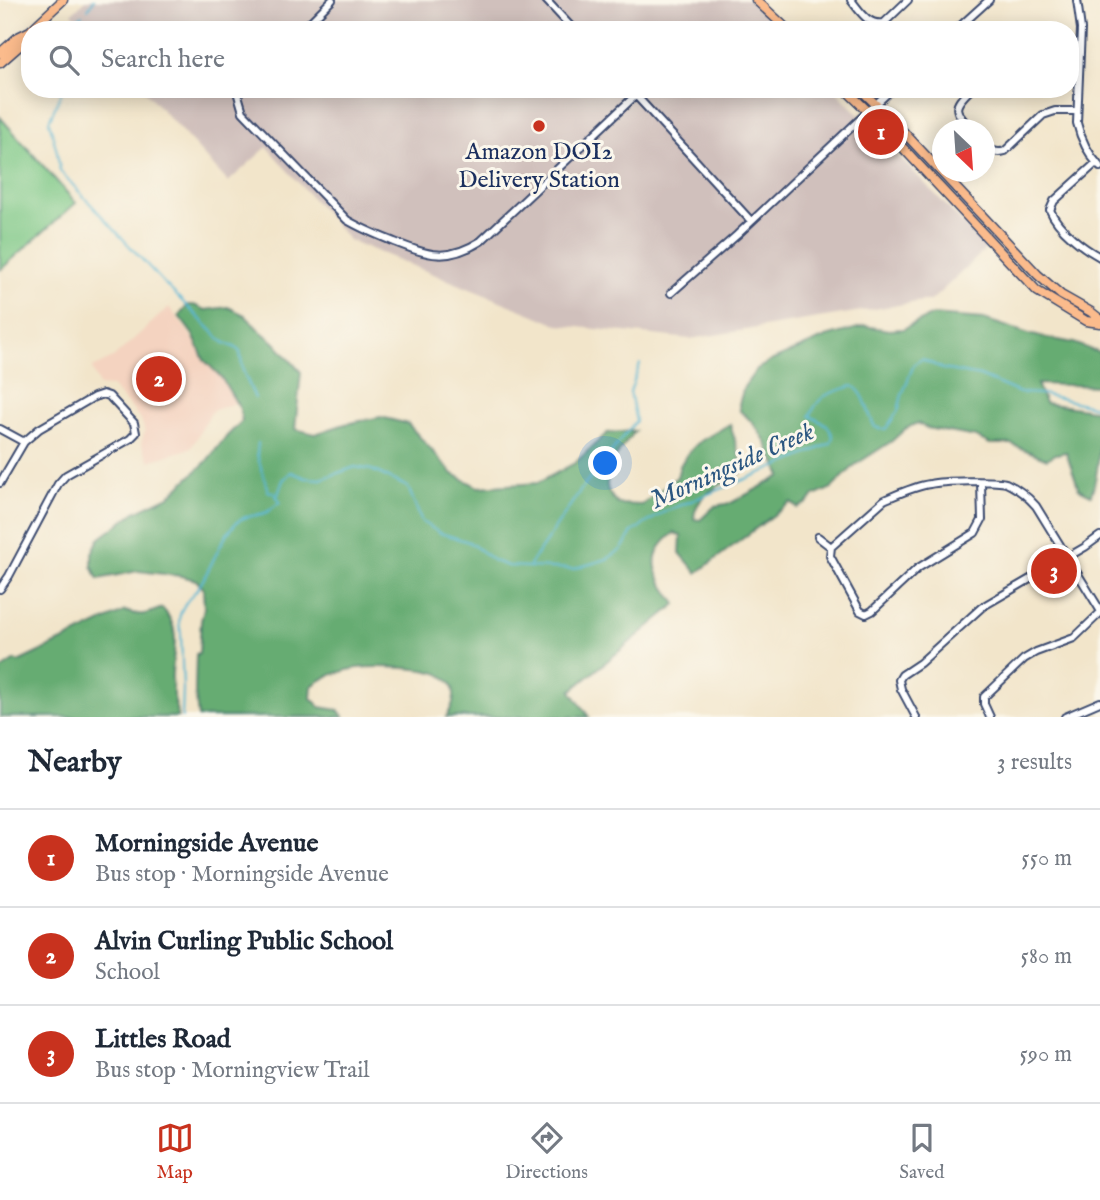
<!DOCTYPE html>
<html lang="en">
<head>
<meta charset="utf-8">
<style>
  :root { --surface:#fff; --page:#f6f6f7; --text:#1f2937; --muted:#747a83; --line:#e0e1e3; --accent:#c8321e }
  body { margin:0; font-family:"IM FELL English",serif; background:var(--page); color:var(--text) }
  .compass { position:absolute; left:932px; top:119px; width:63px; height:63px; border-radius:50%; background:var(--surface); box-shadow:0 4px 18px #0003; rotate:155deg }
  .you { position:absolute; left:606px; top:464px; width:24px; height:24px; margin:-18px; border:5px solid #fff; border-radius:50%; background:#1a73e8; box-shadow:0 0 0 10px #1a73e833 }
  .badge { display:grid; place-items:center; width:46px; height:46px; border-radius:50%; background:var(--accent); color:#fff; font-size:23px; font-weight:700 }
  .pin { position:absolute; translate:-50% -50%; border:4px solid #fff; box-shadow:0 2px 7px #0006 }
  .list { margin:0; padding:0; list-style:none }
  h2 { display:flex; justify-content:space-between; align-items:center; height:91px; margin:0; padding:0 28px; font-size:30px }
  h2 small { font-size:23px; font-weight:400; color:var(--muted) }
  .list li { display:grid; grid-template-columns:46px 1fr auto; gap:21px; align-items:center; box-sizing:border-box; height:98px; padding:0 28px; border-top:2px solid var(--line) }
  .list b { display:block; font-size:26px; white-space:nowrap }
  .list p { margin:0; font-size:23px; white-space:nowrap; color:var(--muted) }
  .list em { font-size:23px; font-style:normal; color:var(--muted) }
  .icon { flex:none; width:38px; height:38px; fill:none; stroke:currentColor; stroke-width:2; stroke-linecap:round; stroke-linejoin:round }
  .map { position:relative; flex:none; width:1100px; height:717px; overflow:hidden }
  .search { position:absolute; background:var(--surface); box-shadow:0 4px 18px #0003; left:21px; right:21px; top:21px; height:77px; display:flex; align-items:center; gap:18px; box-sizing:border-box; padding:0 24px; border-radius:28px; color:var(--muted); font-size:26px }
  .sheet { height:385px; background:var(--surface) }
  nav { display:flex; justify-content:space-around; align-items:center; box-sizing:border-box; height:98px; border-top:2px solid var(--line); background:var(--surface); font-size:19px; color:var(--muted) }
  nav a { display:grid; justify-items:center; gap:4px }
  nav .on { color:var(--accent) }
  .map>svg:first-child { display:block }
  .built { fill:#f4d3c0 }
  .industrial { fill:#d0c0bc }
  .green { fill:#7dc785; stroke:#4c7b72; stroke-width:2 }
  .forest { fill:#66ac72; stroke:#406e68; stroke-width:2 }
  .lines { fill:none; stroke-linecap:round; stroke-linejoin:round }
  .stream { stroke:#54b5d3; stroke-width:2 }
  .minor-casing { stroke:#3b4a6e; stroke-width:10 }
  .major-casing { stroke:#3b4a6e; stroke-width:11 }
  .minor { stroke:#fff; stroke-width:6 }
  .major { stroke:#fbbb8c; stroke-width:8 }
  .poi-dot { fill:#c8321e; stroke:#fbf7ec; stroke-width:2.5 }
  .labels { text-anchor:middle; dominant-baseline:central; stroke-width:6; stroke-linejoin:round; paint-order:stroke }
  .poi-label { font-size:24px; fill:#1b2f5e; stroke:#fbf7ec }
  .water-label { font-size:26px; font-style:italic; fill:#2c5781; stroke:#fbf7ec }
</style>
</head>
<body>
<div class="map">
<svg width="1100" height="717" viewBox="0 0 1100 717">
  <rect width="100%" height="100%" fill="#fbf7ec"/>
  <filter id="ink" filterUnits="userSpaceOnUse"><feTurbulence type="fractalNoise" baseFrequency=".0143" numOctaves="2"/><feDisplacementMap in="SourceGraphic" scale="14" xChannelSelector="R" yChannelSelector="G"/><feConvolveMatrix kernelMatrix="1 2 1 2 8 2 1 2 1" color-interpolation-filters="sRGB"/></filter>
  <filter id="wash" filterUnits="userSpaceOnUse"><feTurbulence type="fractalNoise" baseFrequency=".00686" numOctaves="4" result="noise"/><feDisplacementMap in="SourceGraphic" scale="28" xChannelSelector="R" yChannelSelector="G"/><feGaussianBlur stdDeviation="1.57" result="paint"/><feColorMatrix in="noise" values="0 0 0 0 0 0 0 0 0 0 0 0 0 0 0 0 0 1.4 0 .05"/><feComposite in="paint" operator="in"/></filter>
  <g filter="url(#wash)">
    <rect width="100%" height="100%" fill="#f2e5ca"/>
    <path class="built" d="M169,307L217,371L235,403L212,411L191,448L150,461L141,443L145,432L141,419L112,387L99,386L92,368L113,358Z"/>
    <path class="industrial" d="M86,0H750L778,30H88L72,13Z
      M143,89H834L987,248L931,301H923L690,339L559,325L349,240L267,147L228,182Z"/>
    <path class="green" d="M0,117L76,203L0,270Z"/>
    <path class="forest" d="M188,305H194L205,310L228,307L245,315L259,330L274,342L301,372L295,429L315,434L345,424L381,417L408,424L453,474L478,487L538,483L575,463L607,433L635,431C623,446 607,464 607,485C607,492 613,499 618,504L642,505L677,477L680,466L687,454L699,442L730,424L742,464L741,473C722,484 694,495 694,519L700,520L715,506L731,503L781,476C770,451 762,428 740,411L739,404L744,387L757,369L773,360L826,337L865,326L889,330L903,329L933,315L984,319L1032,335L1074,343L1100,353V386L1037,384L1045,403L1100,411C1100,439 1100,469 1091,495L1079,489L1066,452L1056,454L1047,459L1011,444H990L976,437L927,428L917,423L905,429L892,441L855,465L832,488L814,496L807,503L798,508L791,502L697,573L680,553L681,536L674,533C642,557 657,577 676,604L571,691L589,717H446C456,702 459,685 441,675C427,667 374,666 358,668C343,670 324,676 312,686L311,698L320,707L338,710L344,717H198L195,692L196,654L199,653L201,621L204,608L203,588L196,580L181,576L138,571L98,579L92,566V553L99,539L135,512L169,496L206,462L227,436L242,421L240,409L221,377L204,360L193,335L179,316Z
      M162,608C185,632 170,655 172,683C173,695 176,706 178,717H0V670L15,660L18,662L125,611C140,617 148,614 162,608Z"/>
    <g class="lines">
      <path class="stream" d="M88,9L94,0
        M76,30V21L82,15
        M63,89L49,121L57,152L60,171L163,282L223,342L236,348L240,352L243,371L255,398
        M258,443L257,454L268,491L275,493L276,496
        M530,565L580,491L636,421L630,392L640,364
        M182,717L183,689L181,633C179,625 178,619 181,612C185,600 194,595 200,585C212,566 221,538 236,523C245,514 256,517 267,512C271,509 276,505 280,502L277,497L283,480L291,472L306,478L321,479L355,467L372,470L408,487L422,522L440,533L469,542L494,561L508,566L573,569L607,559L622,549L632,532L664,512L800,457L831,443L833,436L827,425L810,416C820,393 830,393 853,386C867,394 867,414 875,427L885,430L898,411L902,395L914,364L922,359L943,369L980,376L1020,393L1043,394L1100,408"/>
    </g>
  </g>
  <g filter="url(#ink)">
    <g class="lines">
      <g class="minor-casing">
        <path id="minor" d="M546,0L574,30
          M851,0C860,11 868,26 884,23L908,0
          M1077,0L1081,29L1077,123C1081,140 1089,155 1100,167
          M302,30L332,0
          M956,30L989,0
          M240,89L238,95L243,112L347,220C362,229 377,235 392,241C428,255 446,263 481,241L636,95
          M630,89L751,221
          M971,89C951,108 954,110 972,130
          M984,143C991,150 995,154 1005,151L1043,115L1055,111H1077
          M1096,163L1054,201L1050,210C1058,229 1083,248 1100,257
          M671,293L737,235L892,89
          M0,429L24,442
          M981,482L982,520L975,533L918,568L872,611L866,614L860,611L830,556L831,547L884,500C898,494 915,486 930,484C942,481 996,480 1006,483C1017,488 1028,497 1036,506L1100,610
          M0,483L24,442L39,429L94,397L103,394L109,396L134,423L136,433L130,439L66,475L58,484L9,576L0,589
          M818,537L831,547
          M916,717L901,689L899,680L902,675L920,663L982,607L1085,547L1100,536
          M990,717L984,704V697L1024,659L1036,652L1074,638L1100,613
          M1065,717L1100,702"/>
      </g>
      <g class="major-casing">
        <path id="major" d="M756,0L788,30
          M31,30L63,0
          M0,53L18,37L30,31
          M0,63L24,42L30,32
          M848,89V92L876,119L1037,291L1086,321L1100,323
          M860,89L896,124L1038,275L1061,295L1091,312L1100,319"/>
      </g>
      <use href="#minor" class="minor"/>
      <use href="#major" class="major"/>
    </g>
  </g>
  <circle class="poi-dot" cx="539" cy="126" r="7"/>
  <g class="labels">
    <g class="poi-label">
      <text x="539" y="152">Amazon DOI2<tspan x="539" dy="28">Delivery Station</tspan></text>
    </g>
    <g class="water-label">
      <text transform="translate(732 466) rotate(-24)">Morningside Creek</text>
    </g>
  </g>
</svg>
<svg class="compass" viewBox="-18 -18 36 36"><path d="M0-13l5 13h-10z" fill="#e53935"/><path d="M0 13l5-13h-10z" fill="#747a83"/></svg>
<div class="you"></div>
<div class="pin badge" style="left:881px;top:132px">1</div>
<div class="pin badge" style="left:159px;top:379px">2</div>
<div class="pin badge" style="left:1054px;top:571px">3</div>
<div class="search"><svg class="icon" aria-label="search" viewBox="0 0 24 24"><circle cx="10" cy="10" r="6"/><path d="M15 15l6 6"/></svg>Search here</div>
</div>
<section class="sheet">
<h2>Nearby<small>3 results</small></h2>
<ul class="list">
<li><span class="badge">1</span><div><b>Morningside Avenue</b><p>Bus stop · Morningside Avenue</p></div><em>550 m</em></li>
<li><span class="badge">2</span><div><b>Alvin Curling Public School</b><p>School</p></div><em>580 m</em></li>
<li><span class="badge">3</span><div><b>Littles Road</b><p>Bus stop · Morningview Trail</p></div><em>590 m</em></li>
</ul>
</section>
<nav>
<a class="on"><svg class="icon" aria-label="map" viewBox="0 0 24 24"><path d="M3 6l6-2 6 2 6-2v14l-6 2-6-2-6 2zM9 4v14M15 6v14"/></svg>Map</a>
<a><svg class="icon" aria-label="directions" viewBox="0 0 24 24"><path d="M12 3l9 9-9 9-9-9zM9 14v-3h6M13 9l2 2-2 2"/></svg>Directions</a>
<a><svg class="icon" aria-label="saved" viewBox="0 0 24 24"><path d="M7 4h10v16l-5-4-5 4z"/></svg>Saved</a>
</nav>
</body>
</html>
